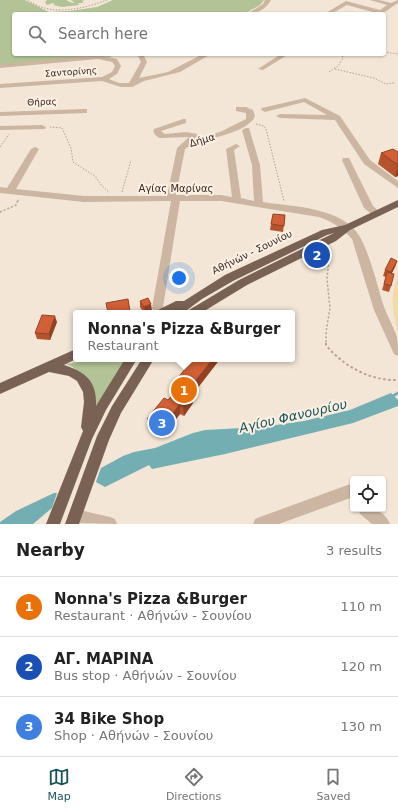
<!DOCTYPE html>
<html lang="en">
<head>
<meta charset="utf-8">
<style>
  :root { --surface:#fff; --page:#f2f2f2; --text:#222; --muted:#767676; --line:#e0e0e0; --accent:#17545a }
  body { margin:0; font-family:"DejaVu Sans",sans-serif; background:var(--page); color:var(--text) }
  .controls { position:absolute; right:12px; bottom:12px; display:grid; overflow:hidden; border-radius:4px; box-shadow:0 1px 3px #0004 }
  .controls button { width:36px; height:36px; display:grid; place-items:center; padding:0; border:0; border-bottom:1px solid var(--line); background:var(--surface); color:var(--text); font:20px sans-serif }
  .you { position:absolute; left:179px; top:278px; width:14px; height:14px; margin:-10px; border:3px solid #fff; border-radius:50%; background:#1a73e8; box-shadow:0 0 0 6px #1a73e833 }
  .badge { display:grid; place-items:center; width:26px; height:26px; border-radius:50%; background:var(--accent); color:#fff; font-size:13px; font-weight:700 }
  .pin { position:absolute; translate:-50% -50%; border:2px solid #fff; box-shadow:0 1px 4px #0006 }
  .popup { position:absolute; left:73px; top:310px; width:222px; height:52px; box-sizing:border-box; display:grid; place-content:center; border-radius:4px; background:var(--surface); filter:drop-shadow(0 1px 3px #0005); font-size:13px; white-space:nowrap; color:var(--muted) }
  .popup b { font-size:15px; color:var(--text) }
  .popup::after { content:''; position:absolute; left:50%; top:100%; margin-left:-8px; border:8px solid transparent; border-top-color:var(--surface) }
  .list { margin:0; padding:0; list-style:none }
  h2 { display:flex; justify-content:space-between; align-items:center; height:52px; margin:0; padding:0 16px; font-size:17px }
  h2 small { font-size:13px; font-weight:400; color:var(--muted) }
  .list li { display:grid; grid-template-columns:26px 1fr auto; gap:12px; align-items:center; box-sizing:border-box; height:60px; padding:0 16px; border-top:1px solid var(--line) }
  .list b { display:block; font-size:15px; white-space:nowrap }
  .list p { margin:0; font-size:13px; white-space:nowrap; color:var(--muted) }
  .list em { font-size:13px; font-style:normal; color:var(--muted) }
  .icon { flex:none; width:22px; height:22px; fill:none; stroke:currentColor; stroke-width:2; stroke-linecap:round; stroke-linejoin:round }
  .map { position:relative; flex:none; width:398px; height:524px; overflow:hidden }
  .search { position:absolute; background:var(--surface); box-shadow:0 1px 3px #0004; left:12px; right:12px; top:12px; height:44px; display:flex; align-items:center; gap:10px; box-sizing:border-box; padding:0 14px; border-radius:4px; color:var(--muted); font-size:15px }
  .sheet { height:232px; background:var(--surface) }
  nav { display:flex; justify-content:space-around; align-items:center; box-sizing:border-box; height:56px; border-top:1px solid var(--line); background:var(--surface); font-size:11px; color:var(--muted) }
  nav a { display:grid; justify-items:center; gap:2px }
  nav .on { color:var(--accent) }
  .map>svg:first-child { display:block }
  .green { fill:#b2c395 }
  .sand { fill:#f3dba8 }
  .water { fill:#73aeb2 }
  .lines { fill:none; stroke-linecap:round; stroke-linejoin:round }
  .stream { stroke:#73aeb2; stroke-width:3 }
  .path-far2 { stroke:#b8a08b; stroke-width:1; stroke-dasharray:1.5 1.5; stroke-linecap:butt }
  .path-far1 { stroke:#b8a08b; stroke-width:1.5; stroke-dasharray:2 2; stroke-linecap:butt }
  .path { stroke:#b8a08b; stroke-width:2; stroke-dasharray:2.5 2.5; stroke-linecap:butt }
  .minor { fill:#ccb6a1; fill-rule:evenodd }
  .major { fill:#796154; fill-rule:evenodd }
  .wall { fill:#b4532e }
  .shaded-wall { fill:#924326 }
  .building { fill:#d16036; stroke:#924326 }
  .labels { text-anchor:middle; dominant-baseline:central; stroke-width:4; stroke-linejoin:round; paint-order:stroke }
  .far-street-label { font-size:9px; fill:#352a25; stroke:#fbf0e2 }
  .street-label { font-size:10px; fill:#352a25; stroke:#fbf0e2 }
  .near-water-label { font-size:13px; font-style:italic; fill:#17545a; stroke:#fbf0e2 }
</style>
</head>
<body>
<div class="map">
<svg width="398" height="524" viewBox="0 0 398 524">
  <rect width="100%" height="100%" fill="#f3e6d6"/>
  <path class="green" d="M0,0H25L49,12L70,11L97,7L113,0H264L260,5L244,14H14V54H122L109,57L98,56L0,65Z
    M47,0H66L72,3L75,2L71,1L72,0H85L82,1L84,3H78L79,5L62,7L53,5L55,4L53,3L47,5L45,2Z
    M103,359L125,360L94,413C97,383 92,377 66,364L88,360Z"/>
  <path class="sand" d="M398,274V332C392,310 390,297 398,274Z"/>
  <path class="water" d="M391,393L398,400V406L353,423L225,454L152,469L149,465L105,487L96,482L101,468L123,456L134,452L155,448L193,433L205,430L262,427L304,421L350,410Z
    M54,493H57L52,508L33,524H0V522L16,511Z"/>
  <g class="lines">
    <path class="stream" d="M391,397L398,393"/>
    <path class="path-far2" d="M28,0C50,17 83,9 107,0
      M384,52L398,54
      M335,69L374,78L386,84L394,83
      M329,72L338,66L343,58L342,54
      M256,124L264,126L266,129L284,201
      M50,127L62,128L71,148L73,162L95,176L102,186L108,191V193
      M0,147L9,134
      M122,192L131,160
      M18,201L19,199"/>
    <path class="path-far1" d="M0,212L16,205L18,200
      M323,251L329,258L327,279L330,308L326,332V344"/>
    <path class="path" d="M326,343V345C343,366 370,381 398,380"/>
    <path class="minor" d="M265,0H271C266,9 257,14 247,14L263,4Z
      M370,0H379L391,3L398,0V3L382,14H375L376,13L347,5L331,14H324L346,1L380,10L387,5Z
      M137,54H143L147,62L139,78L168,72L203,54H211L180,72L144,81L132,87H121L102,81L0,88V84L102,77L112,72L115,66L112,62L98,59L0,68V64L98,55L117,59L121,66L117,74L109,79L119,83H129L141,62Z
      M281,54H289L263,70L258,69Z
      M305,98L340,116L370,160L398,181V188L364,164L335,120L280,118L276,116L280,114L327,115L304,102L265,112L261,110L262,108Z
      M236,107H246L253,110L255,116L253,120C234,139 204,135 185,149L176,195H221L232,197L226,149L236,144L240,146L234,150L241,198L254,201L252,165L242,130L246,128H249L260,165L263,202C294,207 343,207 360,237C369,253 377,283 382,301C386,314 393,325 397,337C398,343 398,350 398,356L394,354L374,310L352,239C342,228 333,222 319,217L221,201H180L163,307L166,313H155L152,308L171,201L84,202L0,193V187L7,188L31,149L35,147L39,149L16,189L84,196H167L177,148L189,137L161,138C158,138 152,133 154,129L183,119H186V123L161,131L165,134L186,132L197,134L198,136L197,138L220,132L246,119V113L236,111Z
      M84,109H87V113L0,116V112Z
      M42,125L46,127L45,129L0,130V126Z
      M343,158H349L373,206L382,214L380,216H374L364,208L342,160Z
      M353,483V497L279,524H253L255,519L260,517Z
      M75,509L110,517L115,519L117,524L75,523L70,521L68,516L70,511Z
      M358,509C372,509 384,509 390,524H372L360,514Z"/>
    <path class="major" d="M398,200V207L350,230L336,241L247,285L201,313H188L189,310L239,280L334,233L327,235L233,281L202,299L183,313H157L158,310L176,301H184L225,275L322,230L345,225Z
      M76,349V359L64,365C86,372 97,381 96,406L125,359H137L106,410L92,439L60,524H46L83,431L81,427L84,402L83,392L77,381L69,376L49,372L0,394V383Z
      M142,359H154L121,413L109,440L79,524H65L97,436L112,406Z"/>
  </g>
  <path class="wall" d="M398,152V176L395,177L378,164L381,153Z
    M285,215L283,232L270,230L271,224Z
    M397,261L395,267L392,273L391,286L389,292L382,290L386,277L383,276L385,270Z
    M140,301L152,310L146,313H144L140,307Z
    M57,322L50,340L37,339L35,333Z
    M193,359H220L193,394V403L184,416L180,414L162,437L148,429L147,419L168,400L175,392L174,383Z"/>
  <path class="shaded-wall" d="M398,165V176L395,177Z
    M397,261L395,267L389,278L391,272Z
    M151,304L152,310L145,313L144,307Z
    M130,311L131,313H122Z
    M55,316L57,322L50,340L49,334Z
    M213,359H220L193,394V403L184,416L183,406L188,390Z
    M180,404V414L162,437V428Z"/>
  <path class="building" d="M393,149L398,152V165L381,153Z
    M273,214L285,215L284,226L271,224Z
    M391,258L397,261L391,272L385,270Z
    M387,272L394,274L391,286L384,284Z
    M148,298L151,304L144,307L140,301Z
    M128,299L130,311L122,313H108L106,303Z
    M42,315L55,316L49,334L35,333Z
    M193,359H213L188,390L193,393L183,406L180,404L162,428L147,419L164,398L168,400L180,386L174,383Z"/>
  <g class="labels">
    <g class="far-street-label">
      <text transform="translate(71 72) rotate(-4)">Σαντορίνης</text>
      <text transform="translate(42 102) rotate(-2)">Θήρας</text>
    </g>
    <g class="street-label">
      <text transform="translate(202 140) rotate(-16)">Δήμα</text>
      <text x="176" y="188">Αγίας Μαρίνας</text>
      <text transform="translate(252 252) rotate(-26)">Αθήνών - Σουνίου</text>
    </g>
    <g class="near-water-label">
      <text transform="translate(293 416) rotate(-13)">Αγίου Φανουρίου</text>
    </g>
  </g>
</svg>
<div class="controls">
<button><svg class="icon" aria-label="locate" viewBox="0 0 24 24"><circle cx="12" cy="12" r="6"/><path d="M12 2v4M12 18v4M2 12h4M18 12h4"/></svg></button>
</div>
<div class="you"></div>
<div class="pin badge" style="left:184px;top:390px;background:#e8710a">1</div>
<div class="popup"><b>Nonna's Pizza &amp;Burger</b>Restaurant</div>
<div class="pin badge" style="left:317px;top:255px;background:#1a4fb4">2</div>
<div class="pin badge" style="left:162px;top:423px;background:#3f7fe0">3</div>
<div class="search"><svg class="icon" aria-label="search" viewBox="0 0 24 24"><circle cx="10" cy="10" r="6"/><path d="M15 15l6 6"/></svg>Search here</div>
</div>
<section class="sheet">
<h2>Nearby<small>3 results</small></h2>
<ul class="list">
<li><span class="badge" style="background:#e8710a">1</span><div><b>Nonna's Pizza &amp;Burger</b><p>Restaurant · Αθήνών - Σουνίου</p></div><em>110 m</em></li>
<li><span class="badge" style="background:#1a4fb4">2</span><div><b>ΑΓ. ΜΑΡΙΝΑ</b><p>Bus stop · Αθήνών - Σουνίου</p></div><em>120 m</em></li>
<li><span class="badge" style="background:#3f7fe0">3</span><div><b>34 Bike Shop</b><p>Shop · Αθήνών - Σουνίου</p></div><em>130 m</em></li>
</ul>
</section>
<nav>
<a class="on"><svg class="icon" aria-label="map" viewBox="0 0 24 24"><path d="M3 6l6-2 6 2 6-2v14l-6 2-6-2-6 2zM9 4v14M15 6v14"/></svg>Map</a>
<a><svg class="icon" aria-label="directions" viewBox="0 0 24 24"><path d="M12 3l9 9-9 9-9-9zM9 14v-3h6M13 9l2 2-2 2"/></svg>Directions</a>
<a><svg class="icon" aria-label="saved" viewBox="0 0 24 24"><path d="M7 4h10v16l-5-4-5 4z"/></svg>Saved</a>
</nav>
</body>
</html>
